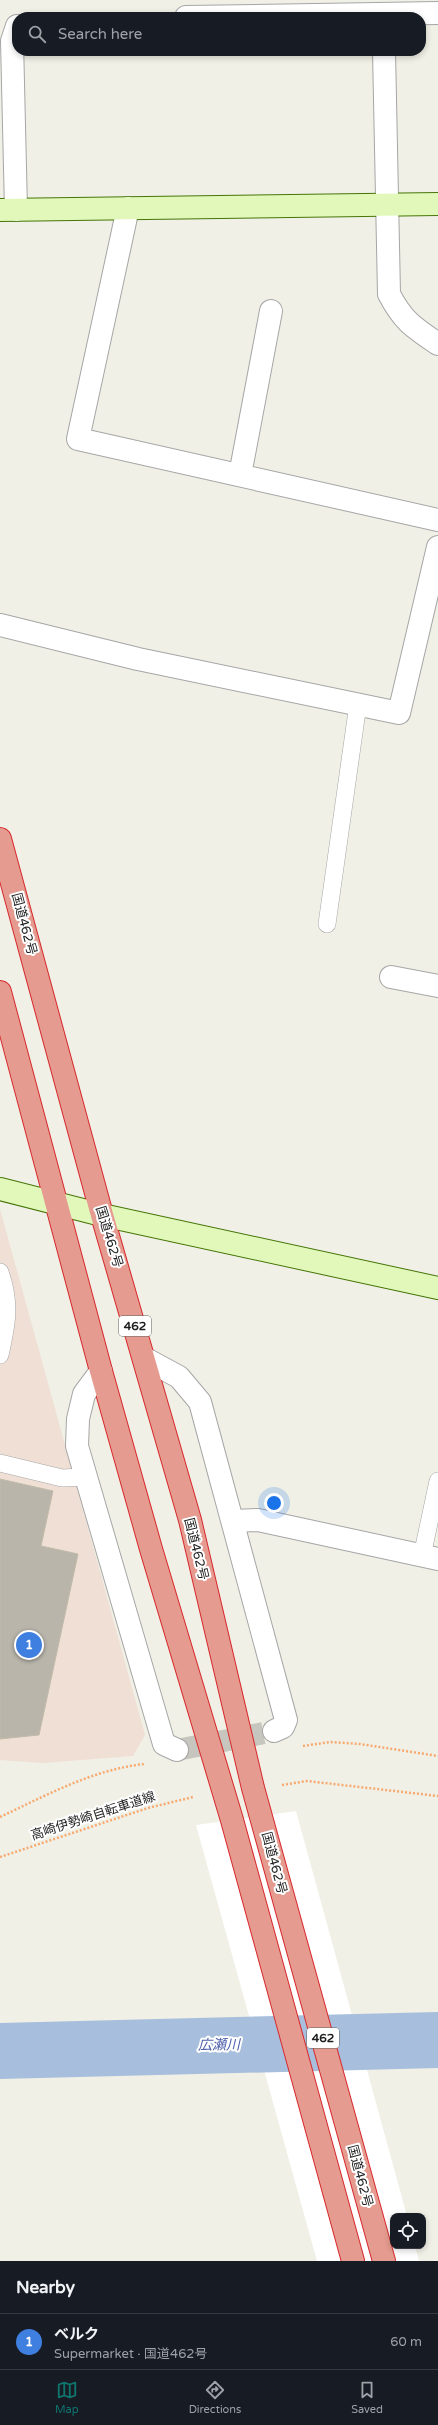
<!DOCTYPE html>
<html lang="en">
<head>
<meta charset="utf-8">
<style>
  :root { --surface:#171b24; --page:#20242c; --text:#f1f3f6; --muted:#9ea1a6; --line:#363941; --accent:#0f766e }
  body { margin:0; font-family:"Varela Round","Noto Sans JP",sans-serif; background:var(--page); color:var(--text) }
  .controls { position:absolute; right:12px; bottom:12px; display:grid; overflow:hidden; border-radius:8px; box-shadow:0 2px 6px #0003 }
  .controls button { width:36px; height:36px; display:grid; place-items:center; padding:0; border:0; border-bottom:1px solid var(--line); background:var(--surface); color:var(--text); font:20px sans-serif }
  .you { position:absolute; left:274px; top:1503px; width:14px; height:14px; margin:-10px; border:3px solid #fff; border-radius:50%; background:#1a73e8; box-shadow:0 0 0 6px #1a73e833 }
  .badge { display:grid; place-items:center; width:26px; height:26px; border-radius:50%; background:var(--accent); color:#fff; font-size:13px; font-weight:700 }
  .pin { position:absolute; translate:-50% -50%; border:2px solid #fff; box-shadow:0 1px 4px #0006 }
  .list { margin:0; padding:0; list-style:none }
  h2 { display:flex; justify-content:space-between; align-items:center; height:52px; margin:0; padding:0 16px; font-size:17px }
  h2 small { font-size:13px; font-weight:400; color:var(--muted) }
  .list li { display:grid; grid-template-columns:26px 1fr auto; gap:12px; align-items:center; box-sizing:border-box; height:56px; padding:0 16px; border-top:1px solid var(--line) }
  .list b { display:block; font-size:15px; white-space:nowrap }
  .list p { margin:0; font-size:13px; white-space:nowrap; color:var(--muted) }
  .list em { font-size:13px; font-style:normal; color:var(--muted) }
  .icon { flex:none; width:22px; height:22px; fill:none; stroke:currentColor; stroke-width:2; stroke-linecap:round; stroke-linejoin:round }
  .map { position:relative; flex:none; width:438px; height:2261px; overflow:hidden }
  .search { position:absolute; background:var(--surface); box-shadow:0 2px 6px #0003; left:12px; right:12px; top:12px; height:44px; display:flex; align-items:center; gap:10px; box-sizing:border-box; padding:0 14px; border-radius:16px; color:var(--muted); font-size:15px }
  .sheet { height:108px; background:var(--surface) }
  nav { display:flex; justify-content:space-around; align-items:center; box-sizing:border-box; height:56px; border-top:1px solid var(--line); background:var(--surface); font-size:11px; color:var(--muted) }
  nav a { display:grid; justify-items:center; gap:2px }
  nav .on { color:var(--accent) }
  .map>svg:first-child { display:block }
  .commercial { fill:#f0dfd5 }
  .pier { fill:#fff }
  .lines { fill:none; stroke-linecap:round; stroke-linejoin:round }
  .river { stroke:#a7bfdc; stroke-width:56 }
  .building { fill:#b9b5ab; stroke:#c1bba8 }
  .street-tunnel { stroke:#c6c6be; stroke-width:22; stroke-dasharray:22 11; stroke-linecap:butt }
  .lane-casing { stroke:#a6a6a6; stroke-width:18 }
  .street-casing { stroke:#a6a6a6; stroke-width:24 }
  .secondary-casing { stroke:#467507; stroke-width:24 }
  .highway-casing { stroke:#d7292d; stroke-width:24 }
  .path { stroke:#f7a970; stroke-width:2.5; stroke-dasharray:2 2; stroke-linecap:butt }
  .lane { stroke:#fff; stroke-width:17 }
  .street { stroke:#fff; stroke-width:22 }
  .secondary { stroke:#e2f8bb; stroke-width:22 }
  .highway { stroke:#e59b8f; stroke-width:22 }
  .labels { text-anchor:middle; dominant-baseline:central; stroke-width:4; stroke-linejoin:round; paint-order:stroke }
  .shield { fill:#fff; stroke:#626262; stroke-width:1 }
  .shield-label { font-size:12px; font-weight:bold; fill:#1f1f1f }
  .street-label { font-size:13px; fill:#1f1f1f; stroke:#fff }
  .water-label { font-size:14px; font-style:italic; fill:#4d5fad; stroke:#fff }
</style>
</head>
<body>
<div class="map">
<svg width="438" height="2261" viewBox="0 0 438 2261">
  <rect width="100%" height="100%" fill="#f0f0e6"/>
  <path class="commercial" d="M0,1209L145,1735L133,1756L43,1763L0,1760Z"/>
  <path class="pier" d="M296,1811L407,2216H393V2246H415L419,2261H317L196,1825Z"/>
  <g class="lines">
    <path class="river" d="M0,2051L438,2040"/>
  </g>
  <path class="building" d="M0,1479L53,1491L41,1546L78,1554L39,1735L0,1739Z"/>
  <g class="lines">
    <path class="street-tunnel" d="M177,1750L274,1731"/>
    <g class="lane-casing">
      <path id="lane" d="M327,924L358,704
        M0,1272C11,1303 7,1324 0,1355
        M0,1463L62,1478L86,1477
        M422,1556L438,1481"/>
    </g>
    <g class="street-casing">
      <path id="street" d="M186,17L438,13
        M384,51L389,294C403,321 413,327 438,344
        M128,208L78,439L438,520
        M16,210L12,41L17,26
        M240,475L271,311
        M0,625L138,659L399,713L438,547
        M391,977L438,986
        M144,1358L179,1377L200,1402L286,1720L283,1727L274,1731
        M101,1371L84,1394L78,1419L77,1446L164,1744L177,1750
        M234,1521L258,1520L438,1559"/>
    </g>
    <g class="secondary-casing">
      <path id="secondary" d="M0,210L438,204
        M0,1189L102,1215L438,1288"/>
    </g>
    <g class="highway-casing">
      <path id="highway" d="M0,839L102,1215L190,1520L253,1788L384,2261
        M0,992L101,1371L151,1549L232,1820L353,2261"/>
    </g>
    <path class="path" d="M303,1746L330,1742L360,1744L438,1756
      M282,1785L307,1781L438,1796
      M0,1817C47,1795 94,1769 145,1764
      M0,1857L148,1808L193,1797"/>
    <use href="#lane" class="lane"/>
    <use href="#street" class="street"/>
    <use href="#secondary" class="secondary"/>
    <use href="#highway" class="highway"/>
  </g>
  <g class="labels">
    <g class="shield">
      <rect x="119" y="1316" width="32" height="20" rx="3"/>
      <rect x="307" y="2028" width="32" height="20" rx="3"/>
    </g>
    <g class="shield-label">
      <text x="135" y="1326">462</text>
      <text x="323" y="2038">462</text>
    </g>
    <g class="street-label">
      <text transform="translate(24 924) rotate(75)">国道462号</text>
      <text transform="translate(109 1237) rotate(73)">国道462号</text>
      <text transform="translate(196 1549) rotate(76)">国道462号</text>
      <text transform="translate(93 1816) rotate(-18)">高崎伊勢崎自転車道線</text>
      <text transform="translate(274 1863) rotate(75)">国道462号</text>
      <text transform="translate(360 2176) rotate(75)">国道462号</text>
    </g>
    <g class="water-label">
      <text transform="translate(219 2045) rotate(-1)">広瀬川</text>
    </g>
  </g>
</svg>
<div class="controls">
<button><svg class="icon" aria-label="locate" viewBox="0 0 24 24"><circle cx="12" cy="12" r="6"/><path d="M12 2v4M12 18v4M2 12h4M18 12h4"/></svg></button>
</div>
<div class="you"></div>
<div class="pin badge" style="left:29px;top:1645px;background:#3f7fe0">1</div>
<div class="search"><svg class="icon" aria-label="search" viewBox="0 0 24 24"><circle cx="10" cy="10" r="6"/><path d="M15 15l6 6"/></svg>Search here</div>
</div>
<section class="sheet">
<h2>Nearby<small></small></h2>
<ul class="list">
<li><span class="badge" style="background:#3f7fe0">1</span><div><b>ベルク</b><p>Supermarket · 国道462号</p></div><em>60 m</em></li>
</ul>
</section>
<nav>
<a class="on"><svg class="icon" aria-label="map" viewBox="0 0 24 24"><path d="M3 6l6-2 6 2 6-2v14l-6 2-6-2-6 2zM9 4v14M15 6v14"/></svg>Map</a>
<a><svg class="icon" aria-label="directions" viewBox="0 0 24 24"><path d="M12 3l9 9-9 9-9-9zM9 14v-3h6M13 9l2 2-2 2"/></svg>Directions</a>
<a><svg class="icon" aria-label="saved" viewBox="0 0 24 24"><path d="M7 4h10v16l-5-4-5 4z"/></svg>Saved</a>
</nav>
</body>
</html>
